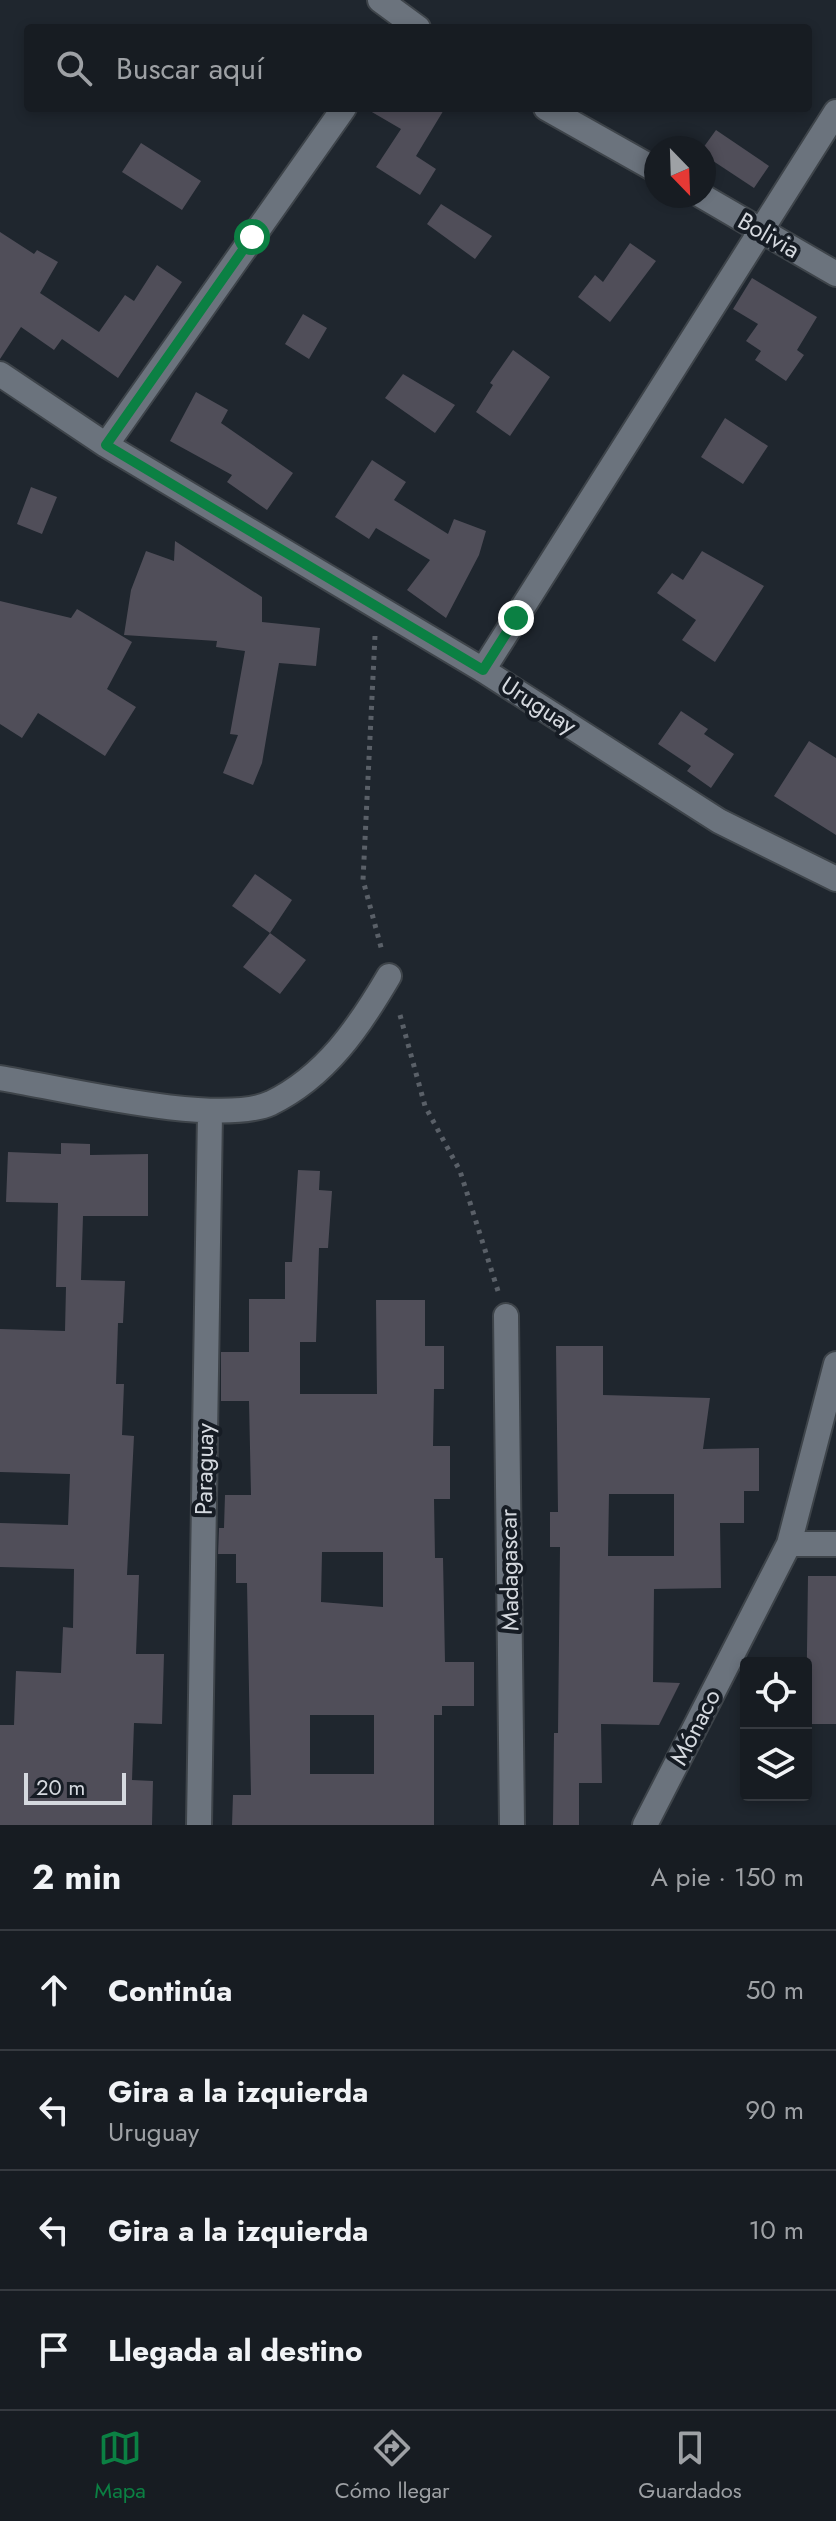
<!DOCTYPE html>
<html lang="es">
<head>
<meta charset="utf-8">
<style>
  :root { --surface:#171c22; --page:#20252a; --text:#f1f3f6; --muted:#9ea1a5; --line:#363a40; --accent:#0b8043 }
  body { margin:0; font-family:Jost,sans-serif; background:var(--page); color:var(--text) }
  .controls { position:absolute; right:24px; bottom:24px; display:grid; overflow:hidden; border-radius:8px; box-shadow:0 4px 12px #0003 }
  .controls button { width:72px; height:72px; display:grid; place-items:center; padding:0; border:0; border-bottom:2px solid var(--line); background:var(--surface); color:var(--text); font:40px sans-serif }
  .compass { position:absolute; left:644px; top:136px; width:72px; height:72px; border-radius:50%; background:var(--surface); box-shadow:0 4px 12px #0003; rotate:157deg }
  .scale { position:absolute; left:24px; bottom:20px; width:102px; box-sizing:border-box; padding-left:8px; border:4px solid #d5d9df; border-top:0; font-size:22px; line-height:28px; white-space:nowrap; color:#d5d9df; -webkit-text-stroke:6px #161c24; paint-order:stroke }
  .stop { position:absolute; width:24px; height:24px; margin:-18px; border:6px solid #0b8043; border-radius:50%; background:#fff }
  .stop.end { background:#0b8043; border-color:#fff; box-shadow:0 2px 8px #0008 }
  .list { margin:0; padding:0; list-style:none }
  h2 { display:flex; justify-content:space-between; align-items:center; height:104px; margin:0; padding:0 32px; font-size:34px }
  h2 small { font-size:26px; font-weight:400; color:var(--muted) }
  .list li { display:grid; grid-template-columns:52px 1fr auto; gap:24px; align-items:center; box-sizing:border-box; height:120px; padding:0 32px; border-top:2px solid var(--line) }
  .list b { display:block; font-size:30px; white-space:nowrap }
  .list p { margin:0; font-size:26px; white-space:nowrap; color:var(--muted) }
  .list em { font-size:26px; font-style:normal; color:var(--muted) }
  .icon { flex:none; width:44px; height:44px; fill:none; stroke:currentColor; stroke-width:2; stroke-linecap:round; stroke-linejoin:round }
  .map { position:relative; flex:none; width:836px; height:1825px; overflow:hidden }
  .search { position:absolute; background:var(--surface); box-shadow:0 4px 12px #0003; left:24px; right:24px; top:24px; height:88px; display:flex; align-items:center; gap:20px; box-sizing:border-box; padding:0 28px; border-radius:8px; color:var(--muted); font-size:30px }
  .sheet { height:584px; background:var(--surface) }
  nav { display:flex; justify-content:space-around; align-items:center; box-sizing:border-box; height:112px; border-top:2px solid var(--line); background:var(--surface); font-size:22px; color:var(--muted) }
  nav a { display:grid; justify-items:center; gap:4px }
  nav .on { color:var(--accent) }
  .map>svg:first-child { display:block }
  .building { fill:#504e59; fill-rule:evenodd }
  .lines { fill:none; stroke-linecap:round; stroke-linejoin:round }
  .minor-casing { stroke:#3e444a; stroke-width:28 }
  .path { stroke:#5a6068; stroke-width:5; stroke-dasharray:4 6; stroke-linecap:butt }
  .minor { stroke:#6b737d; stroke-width:24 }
  .route { stroke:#0b8043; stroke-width:10 }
  .labels { text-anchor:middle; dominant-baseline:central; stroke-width:8; stroke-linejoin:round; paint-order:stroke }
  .street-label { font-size:24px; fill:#d5d9df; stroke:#161c24 }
</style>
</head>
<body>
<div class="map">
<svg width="836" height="1825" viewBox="0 0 836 1825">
  <rect width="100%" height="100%" fill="#1f262e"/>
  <path class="building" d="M365,108H445L416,156L436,169L420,195L376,167L401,129Z
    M716,130L769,166L754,188L704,155L703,148Z
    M141,143L201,181L182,210L122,172Z
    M441,204L492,236L475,259L427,224Z
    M0,232L34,254L37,250L58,262L40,293L99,332L125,295L134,301L157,265L182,282L118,378L62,339L54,350L21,327L0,359Z
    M630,243L656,261L610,322L578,297L595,275L603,282Z
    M752,278L817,317L797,350L804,355L786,381L755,360L761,351L746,341L758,324L733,309Z
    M303,314L327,328L309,359L285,344Z
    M513,350L550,377L510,436L476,412L493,385L490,383Z
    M403,374L455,405L435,433L385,398Z
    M196,392L228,410L221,423L293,473L267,510L227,482L232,475L170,441Z
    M725,418L768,446L743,484L701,457Z
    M372,460L406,482L394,500L448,534L454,519L486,531L479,555L446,618L407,590L430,560L376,528L369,539L335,517Z
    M31,487L57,497L42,534L17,524Z
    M175,541L262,597V622L320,628L316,666L279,663L262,763L253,785L223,773L238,735L230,734L245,651L216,647L217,641L124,635L131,590L146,551L174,561Z
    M702,551L764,586L715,662L682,640L696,620L657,593L672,573L683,580Z
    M0,601L71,618L77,609L132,642L107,689L136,707L105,756L38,713L22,738L0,724Z
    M681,711L708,729L704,734L734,754L711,788L687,771L691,766L658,744Z
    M809,741L836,758V835L774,796Z
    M255,874L292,900L270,933L232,906Z
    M270,933L306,960L280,994L243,967Z
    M61,1143L90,1144V1155L148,1154V1216H83L81,1280L125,1281L123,1323H118L116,1384H124L122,1435L134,1436L127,1575H139L136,1654H164L162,1724L134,1723L132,1780L153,1781L152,1825H0V1725H14L16,1671L61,1673L63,1627L73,1628L74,1569L0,1567V1523L68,1525L70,1474L0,1472V1329L65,1331L66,1287H56L58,1203L6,1202L8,1152L61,1154Z
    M298,1170L320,1171L319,1190L332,1191L328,1248H319L316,1342H300V1394H377L376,1300H425V1346H444V1389H434L433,1446H450V1499H434L435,1558H443L445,1662H474V1706H442V1715H434V1825H232L233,1795H251L247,1583H236V1554H218L219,1528H224L225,1495H251L249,1401H221V1352H249V1299H285V1262H292ZM322,1552H383V1607L321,1602ZM310,1715H374V1774H310Z
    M556,1346H603V1395L710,1398L703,1449L759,1448V1491H744V1523H720L721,1588L654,1589L653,1682L680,1683L659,1725L601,1724L602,1783H579V1825H553L554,1733H558L560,1547H550V1512H558ZM609,1494H674V1556H608Z
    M808,1576H836V1724H806Z"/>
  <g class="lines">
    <g class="minor-casing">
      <path id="minor" d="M380,0L418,28
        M546,108L656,170
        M702,196L836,274
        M0,374L106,445L483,670L719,821L836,879
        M106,445L344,108
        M483,670L836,112
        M0,1078C61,1088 219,1127 271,1103C326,1076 359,1027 389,976
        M506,1316L512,1825
        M789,1544H836
        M199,1825L210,1113
        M645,1825L789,1544L836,1364"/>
    </g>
    <path class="path" d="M375,636L363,880L382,951
      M400,1015L425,1106L460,1171L498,1291"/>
    <use href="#minor" class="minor"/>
  </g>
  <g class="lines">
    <path class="route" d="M252,237L106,445L483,670L516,618"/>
  </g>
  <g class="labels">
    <g class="street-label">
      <text transform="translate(769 235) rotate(30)">Bolivia</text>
      <text transform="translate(539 705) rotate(33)">Uruguay</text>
      <text transform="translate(204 1469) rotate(-89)">Paraguay</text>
      <text transform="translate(509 1570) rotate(-91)">Madagascar</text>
      <text transform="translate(695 1727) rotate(-63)">Mónaco</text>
    </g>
  </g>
</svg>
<div class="controls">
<button><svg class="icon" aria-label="locate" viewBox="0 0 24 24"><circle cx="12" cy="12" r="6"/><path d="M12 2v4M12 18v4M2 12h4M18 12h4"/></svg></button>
<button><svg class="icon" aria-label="layers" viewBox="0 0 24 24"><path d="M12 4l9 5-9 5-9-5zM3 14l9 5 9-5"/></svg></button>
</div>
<svg class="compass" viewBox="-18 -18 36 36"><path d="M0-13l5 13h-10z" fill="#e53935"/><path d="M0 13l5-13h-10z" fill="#9ea1a5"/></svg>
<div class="scale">20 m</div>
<div class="stop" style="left:252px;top:237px"></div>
<div class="stop end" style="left:516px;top:618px"></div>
<div class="search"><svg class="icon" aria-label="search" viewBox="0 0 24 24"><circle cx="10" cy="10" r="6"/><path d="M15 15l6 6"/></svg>Buscar aquí</div>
</div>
<section class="sheet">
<h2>2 min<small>A pie · 150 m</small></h2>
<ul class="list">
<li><svg class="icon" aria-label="ahead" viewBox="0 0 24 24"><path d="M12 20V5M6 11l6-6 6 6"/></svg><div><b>Continúa</b></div><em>50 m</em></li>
<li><svg class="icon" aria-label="left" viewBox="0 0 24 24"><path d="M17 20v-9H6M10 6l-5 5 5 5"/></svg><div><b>Gira a la izquierda</b><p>Uruguay</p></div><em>90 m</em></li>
<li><svg class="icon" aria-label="left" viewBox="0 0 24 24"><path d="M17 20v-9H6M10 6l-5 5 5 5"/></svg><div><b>Gira a la izquierda</b></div><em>10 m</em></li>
<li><svg class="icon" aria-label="arrive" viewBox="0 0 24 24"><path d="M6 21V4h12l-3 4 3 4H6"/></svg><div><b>Llegada al destino</b></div></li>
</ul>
</section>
<nav>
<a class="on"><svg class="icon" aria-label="map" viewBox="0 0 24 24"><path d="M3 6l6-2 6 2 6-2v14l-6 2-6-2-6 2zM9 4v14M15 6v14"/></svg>Mapa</a>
<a><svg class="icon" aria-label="directions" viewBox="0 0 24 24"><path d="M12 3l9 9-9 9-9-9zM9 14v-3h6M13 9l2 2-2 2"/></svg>Cómo llegar</a>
<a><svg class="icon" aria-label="saved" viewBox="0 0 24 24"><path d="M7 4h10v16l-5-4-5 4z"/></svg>Guardados</a>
</nav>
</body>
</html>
